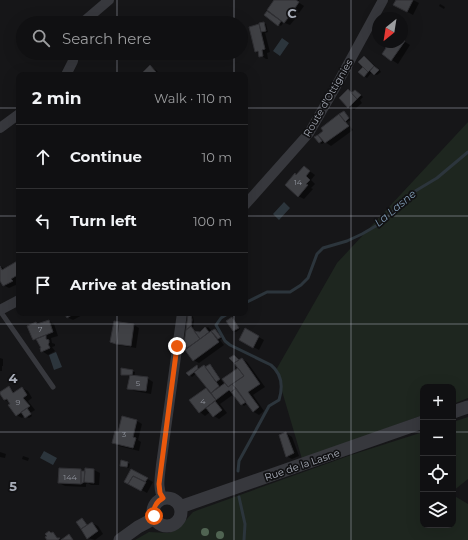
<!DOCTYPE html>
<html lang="en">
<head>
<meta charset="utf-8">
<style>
  :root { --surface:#101012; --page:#19191b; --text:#f1f3f6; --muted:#9c9d9f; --line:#303032 }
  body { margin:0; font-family:Montserrat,sans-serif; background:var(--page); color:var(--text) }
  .controls { position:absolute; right:12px; bottom:12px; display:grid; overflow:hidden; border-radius:8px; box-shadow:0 4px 16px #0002 }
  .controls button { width:36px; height:36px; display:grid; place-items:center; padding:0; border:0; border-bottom:1px solid var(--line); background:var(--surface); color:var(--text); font:20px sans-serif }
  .compass { position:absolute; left:372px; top:12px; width:36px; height:36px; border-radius:50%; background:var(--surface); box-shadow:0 4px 16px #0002; rotate:210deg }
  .stop { position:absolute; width:12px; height:12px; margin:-9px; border:3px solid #ea580c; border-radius:50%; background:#fff }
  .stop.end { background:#ea580c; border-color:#fff; box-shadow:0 1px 4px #0008 }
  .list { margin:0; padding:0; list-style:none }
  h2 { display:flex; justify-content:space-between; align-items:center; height:52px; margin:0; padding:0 16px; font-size:17px }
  h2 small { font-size:13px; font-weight:400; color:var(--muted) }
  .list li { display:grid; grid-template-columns:26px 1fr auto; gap:12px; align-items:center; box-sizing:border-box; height:64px; padding:0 16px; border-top:1px solid var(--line) }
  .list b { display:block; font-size:15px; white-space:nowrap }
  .list em { font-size:13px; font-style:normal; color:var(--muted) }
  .icon { flex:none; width:22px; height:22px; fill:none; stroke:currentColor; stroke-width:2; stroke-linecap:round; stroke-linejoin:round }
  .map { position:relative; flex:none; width:468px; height:540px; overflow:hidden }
  .search { position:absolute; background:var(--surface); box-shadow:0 4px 16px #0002; left:16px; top:16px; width:232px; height:44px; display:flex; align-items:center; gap:10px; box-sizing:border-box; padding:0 14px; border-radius:22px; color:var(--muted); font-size:15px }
  .panel { position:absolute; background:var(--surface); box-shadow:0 4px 16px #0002; left:16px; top:72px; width:232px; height:244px; border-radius:8px }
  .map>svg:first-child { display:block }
  .green { fill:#1e261f }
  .water { fill:#2c353c }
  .shadow { fill:#0007 }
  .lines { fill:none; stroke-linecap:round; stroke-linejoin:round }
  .stream { stroke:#2c353c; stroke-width:3 }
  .building { fill:#404145; stroke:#303034 }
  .service { stroke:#37383d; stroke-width:5 }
  .minor { stroke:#37383d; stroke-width:10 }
  .tertiary { stroke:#37383d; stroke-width:13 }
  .tree { fill:#506452 }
  .route { stroke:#ea580c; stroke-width:5 }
  .grid { fill:none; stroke:#a8adb8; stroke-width:1; stroke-opacity:0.55 }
  .labels { text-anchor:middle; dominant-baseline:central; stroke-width:3.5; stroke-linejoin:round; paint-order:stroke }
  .number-label { font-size:8px; fill:#8e929b }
  .street-label { font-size:10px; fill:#a8adb8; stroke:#111113 }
  .water-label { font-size:11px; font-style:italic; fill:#7f9bb3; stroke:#111113 }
  .grid-label { font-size:13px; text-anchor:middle; font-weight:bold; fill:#a8adb8; stroke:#111113; stroke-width:3.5; stroke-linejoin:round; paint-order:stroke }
</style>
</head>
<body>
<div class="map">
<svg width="468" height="540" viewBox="0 0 468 540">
  <rect width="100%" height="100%" fill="#161618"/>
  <path class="green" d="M468,122V398L453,404V387H423V415L302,459L282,391L281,380L276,370L337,263Z
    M468,417V479L453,491V422Z
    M423,432V525H453V495L468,504V540H135L149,532L169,533L178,529L193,512L198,510L351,455Z"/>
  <path class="water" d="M282,38L289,43L280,56L273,51Z
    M284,202L290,208L279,220L273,214Z
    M56,352L62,367L54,370L49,355Z
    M44,451L57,458L53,465L40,458Z"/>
  <path class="shadow" d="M275,0H299L298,2L304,6L299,13L297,12L293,17L295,19L290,25L285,23L294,11L292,10L281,26L265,15Z
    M397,0H413L419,3L413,15L395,5Z
    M440,4L445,7L444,9L439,6Z
    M264,23L266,24L268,32L265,33L270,52L267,53L268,59H266L255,51L259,25L261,27Z
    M402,40L410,45L398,64L383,54L387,48L379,42H402Z
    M364,57L379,69L381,72L377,75L371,73L367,78L360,72L367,70Z
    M150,66L156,70L161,75H142Z
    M348,91L353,93L356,91L363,97L360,100L362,103L354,110L349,107Z
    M344,112L351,120L347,122L353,130L331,146L325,142L322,144L320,143L315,137L324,131Z
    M304,167L315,175L311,180L315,184L311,188L313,189L304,199L298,196L297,176Z
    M19,262V280L16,282L18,284L9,288L3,285L0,279V266L5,269Z
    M65,313H86L73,320L67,317Z
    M160,313H177V315Z
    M191,315L193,317L194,321L193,329L200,333L208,327L213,332L215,330L223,338L220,340L224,345L199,363L193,360L185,344Z
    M232,318L234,320L240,329L236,332L233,331Z
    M49,321L54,324L58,336L51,338L52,343L55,344V346L52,347L55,351L48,355L42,351V348L40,342L34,339L38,325Z
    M134,325L139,328L136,348L117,345L112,342Z
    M246,330L264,340L259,350L246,343Z
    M0,358L3,359V366H2V371H0Z
    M242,359L247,362L265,387L253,395L264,411L259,415L254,412L248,403L244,406L242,404L234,394L220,404L227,413L219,419L214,416L210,412L205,416L200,412L191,400L207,388L197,373L192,377L190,375L197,366L200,369L204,366L207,367L210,365L212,366L224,384L239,368V361Z
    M132,371L135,372L134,377L147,378L153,382L151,394L134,391L129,388L130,376L122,374Z
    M9,388L16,393L22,388L28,391L32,398L28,401L35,410L30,413L32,416L29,418L25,416L22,418L16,415L11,403L5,400Z
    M137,421L142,424L138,440L141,442L139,451L119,446L113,442L119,433Z
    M286,433L292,437L299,456L292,459L286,456Z
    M0,452L6,454L5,458L0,457Z
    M23,456L29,458L28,461L22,459Z
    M128,463L130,464L129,468L121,465Z
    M81,470L86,472L94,470L100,473L99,485H91L88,483L86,484V487L65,486L59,483Z
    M132,470L153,482L147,493L126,481Z
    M82,519L88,526L92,523L98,526L103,534L95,540L88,538L77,523Z"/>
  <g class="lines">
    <path class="stream" d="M245,303L267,292H290L301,285L308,278L317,254L323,248L347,241L362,234L381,223L412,193L437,178L468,152
      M229,313L221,318L216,325L225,341L230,345L271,365C282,374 283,387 279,400L269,406L239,461L238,471
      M239,497L245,524L244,540"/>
  </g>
  <path class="building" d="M274,0H296L299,2L293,11L291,9L288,14L290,15L284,23L267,10Z
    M396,0H413L407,12L393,5Z
    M267,11L281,21L278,26L264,15Z
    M264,22L266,31L261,32L259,23Z
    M259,24L265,49L262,50L263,56L259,57L258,51L255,52L249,27Z
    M402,39L405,41L391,61L382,54L386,48L384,46L387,42H402Z
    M364,56L374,66L368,72L358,62Z
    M150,65L156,72L154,74L156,75H140Z
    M374,66L379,70L374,75L370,71Z
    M363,67L368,72L364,77L358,72Z
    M348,89L357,99L348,108L339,98Z
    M355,90L361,95L357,99L351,93Z
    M344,111L349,118L345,122L339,114Z
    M339,114L349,126L325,143L318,135L323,131L321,128Z
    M318,135L322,141L319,143L314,137Z
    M304,166L310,171L306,176L310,180L306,184L308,185L298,197L285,185L295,173L296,175Z
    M19,260V274L11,279L13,281L3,286L0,281V266L2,270Z
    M64,313H75L67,318Z
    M188,314H191L192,320L191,326L186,330Z
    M232,317L239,328L233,331L226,321Z
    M49,320L53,332L33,340L27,326L36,322L37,324Z
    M114,321L119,322L116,344L110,342Z
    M119,322L134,324L131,346L116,344Z
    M191,326L200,339L187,348L184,344L186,330Z
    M205,327L209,332L200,339L194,331L200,332Z
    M245,328L259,336L253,348L239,340Z
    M215,329L221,337L218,339L211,331Z
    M211,331L219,342L193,361L185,350Z
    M46,335V339L49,340V343L48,344L50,348L41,352L40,348H41L36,339Z
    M234,355L239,360L234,363L229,358Z
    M242,358L260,384L248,392L259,407L253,412L232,384L244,376L234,363Z
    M210,364L220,379L216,382L205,367Z
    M197,365L198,369L189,376L186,373Z
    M204,365L219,386L211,393L194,372Z
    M121,368L133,370L132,375H121Z
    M238,368L244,376L228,387L222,379Z
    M130,375L148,377L146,391L127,389Z
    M225,383L228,387L232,384L236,388L231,392L229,390L216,400L211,393Z
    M9,386L13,393L22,387L27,395L23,398L30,406L16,416L8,405L10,404L7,399L4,400L0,394V392Z
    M206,388L216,400L199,413L189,400Z
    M236,388L246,402L241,405L231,392Z
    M215,401L222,410L213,417L206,408Z
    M27,408L31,414L25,418L21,412Z
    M122,416L137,420L133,437L136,438L133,448L112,443L115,431L118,432Z
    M286,432L294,453L286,457L279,435Z
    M121,460L128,462L127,467L120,466Z
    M59,468L81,469V484L58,483Z
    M85,468L94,469V483L84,482Z
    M131,469L148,478L145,482L133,476L128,484L124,482Z
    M81,471H85L84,482L81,484Z
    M133,476L146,482L141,491L128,484Z
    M82,518L87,525L81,529L76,522Z
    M92,522L98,531L87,539L81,529Z
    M49,531L51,533L53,532L57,538H60L58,540H47L45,537L47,536L45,534Z
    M69,534L73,540H61Z"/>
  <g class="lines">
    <path class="service" d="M0,311L53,387"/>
    <path class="minor" d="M82,23L109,0
      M66,75L73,61L74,53
      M0,128L19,114
      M245,205L309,133L335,88L383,0
      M0,310L19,300
      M163,498C157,488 160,477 161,465L182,313"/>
    <path class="tertiary" d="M453,412L468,407
      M153 512a14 14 0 1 1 28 0a14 14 0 1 1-28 0Z
      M180,507L423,422
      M120,540L138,527L155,518"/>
  </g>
  <g class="tree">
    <circle cx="205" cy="532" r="4"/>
    <circle cx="220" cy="535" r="4"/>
  </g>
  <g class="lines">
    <path class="route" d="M154,516C153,507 156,502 163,498L160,493L159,484L177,346"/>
  </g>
  <path class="grid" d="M117,0V23M234,0V23M351,0V540M117,53V75M234,53V75M0,108H19M245,108H468M0,216H19M245,216H468M117,313V540M234,313V540M0,324H468M0,432H423M453,432H468"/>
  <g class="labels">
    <g class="number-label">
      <text x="298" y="182">14</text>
      <text x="40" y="329">7</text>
      <text x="138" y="383">5</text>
      <text x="203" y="401">4</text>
      <text x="18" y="402">9</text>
      <text x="124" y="434">3</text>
      <text x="70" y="477">144</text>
    </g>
    <g class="street-label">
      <text transform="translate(328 98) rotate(-60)">Route d'Ottignies</text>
      <text transform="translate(302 465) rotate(-19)">Rue de la Lasne</text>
    </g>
    <g class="water-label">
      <text transform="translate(395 208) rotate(-40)">La Lasne</text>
    </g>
  </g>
  <g class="grid-label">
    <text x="292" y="18">C</text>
    <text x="13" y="383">4</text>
    <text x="13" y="491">5</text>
  </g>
</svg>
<div class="controls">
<button>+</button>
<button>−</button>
<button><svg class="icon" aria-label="locate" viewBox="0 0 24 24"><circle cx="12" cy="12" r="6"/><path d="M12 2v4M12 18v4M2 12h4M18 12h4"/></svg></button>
<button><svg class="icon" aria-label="layers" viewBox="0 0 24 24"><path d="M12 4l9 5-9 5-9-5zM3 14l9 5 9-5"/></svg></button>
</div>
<svg class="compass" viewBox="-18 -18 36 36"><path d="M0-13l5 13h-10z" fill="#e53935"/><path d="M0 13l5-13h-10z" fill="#9c9d9f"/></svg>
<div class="stop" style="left:154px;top:516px"></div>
<div class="stop end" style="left:177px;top:346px"></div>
<div class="search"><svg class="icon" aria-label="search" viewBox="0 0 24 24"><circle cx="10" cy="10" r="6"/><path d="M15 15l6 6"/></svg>Search here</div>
<section class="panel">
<h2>2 min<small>Walk · 110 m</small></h2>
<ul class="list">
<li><svg class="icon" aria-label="ahead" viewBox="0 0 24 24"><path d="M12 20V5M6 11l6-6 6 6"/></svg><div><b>Continue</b></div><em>10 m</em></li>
<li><svg class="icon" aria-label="left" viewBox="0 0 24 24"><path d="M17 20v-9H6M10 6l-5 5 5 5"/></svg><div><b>Turn left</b></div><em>100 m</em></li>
<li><svg class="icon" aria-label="arrive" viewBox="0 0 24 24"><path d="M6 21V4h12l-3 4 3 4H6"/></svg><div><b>Arrive at destination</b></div></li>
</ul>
</section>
</div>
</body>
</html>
